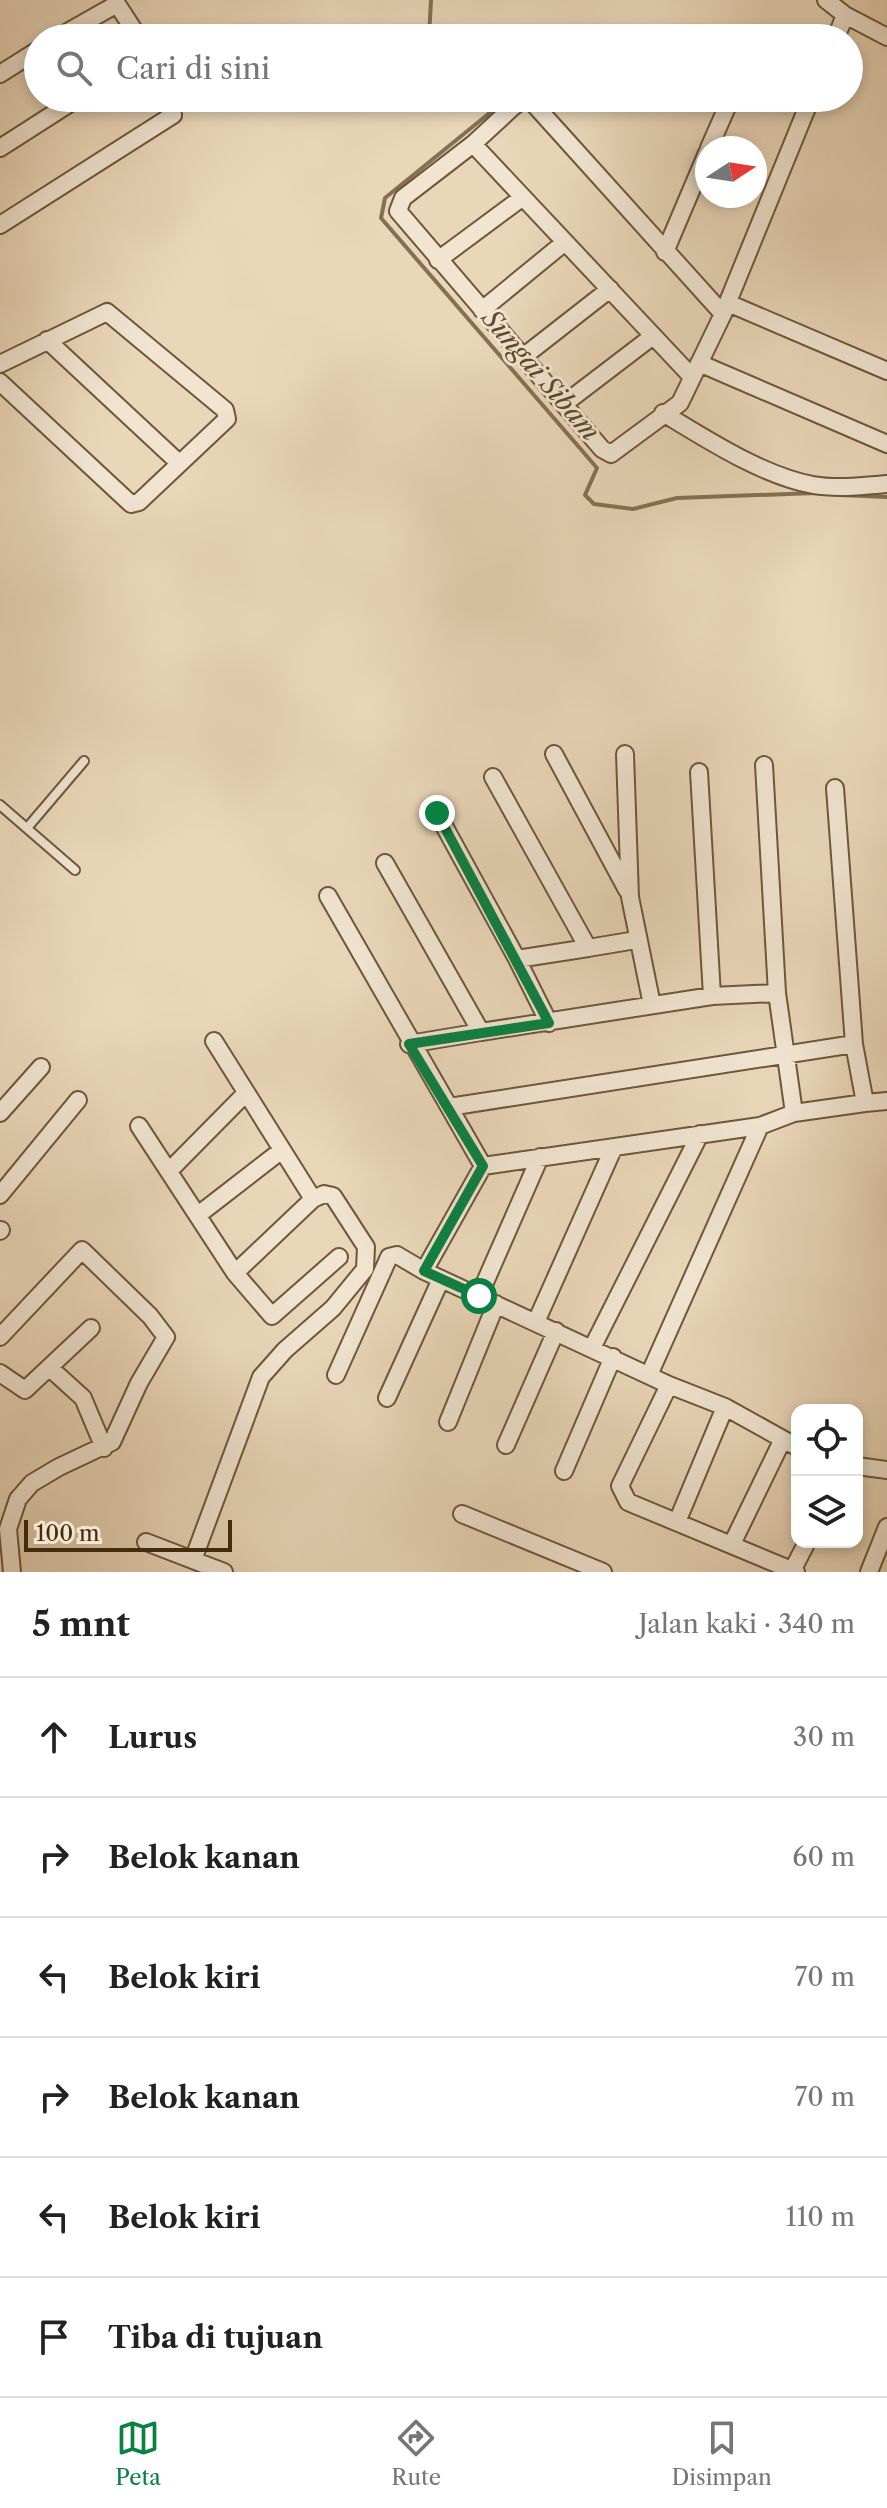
<!DOCTYPE html>
<html lang="id">
<head>
<meta charset="utf-8">
<style>
  :root { --surface:#fff; --page:#f2f2f2; --text:#222; --muted:#767676; --line:#e0e0e0; --accent:#0b8043 }
  body { margin:0; font-family:"Libre Caslon Text",serif; background:var(--page); color:var(--text) }
  .controls { position:absolute; right:24px; bottom:24px; display:grid; overflow:hidden; border-radius:16px; box-shadow:0 4px 12px #0003 }
  .controls button { width:72px; height:72px; display:grid; place-items:center; padding:0; border:0; border-bottom:2px solid var(--line); background:var(--surface); color:var(--text); font:40px sans-serif }
  .compass { position:absolute; left:695px; top:136px; width:72px; height:72px; border-radius:50%; background:var(--surface); box-shadow:0 4px 12px #0003; rotate:78deg }
  .scale { position:absolute; left:24px; bottom:20px; width:208px; box-sizing:border-box; padding-left:8px; border:4px solid #442c0f; border-top:0; font-size:22px; line-height:28px; white-space:nowrap; color:#442c0f; -webkit-text-stroke:6px #f1e5d2; paint-order:stroke }
  .stop { position:absolute; width:24px; height:24px; margin:-18px; border:6px solid #0b8043; border-radius:50%; background:#fff }
  .stop.end { background:#0b8043; border-color:#fff; box-shadow:0 2px 8px #0008 }
  .list { margin:0; padding:0; list-style:none }
  h2 { display:flex; justify-content:space-between; align-items:center; height:104px; margin:0; padding:0 32px; font-size:34px }
  h2 small { font-size:26px; font-weight:400; color:var(--muted) }
  .list li { display:grid; grid-template-columns:52px 1fr auto; gap:24px; align-items:center; box-sizing:border-box; height:120px; padding:0 32px; border-top:2px solid var(--line) }
  .list b { display:block; font-size:30px; white-space:nowrap }
  .list em { font-size:26px; font-style:normal; color:var(--muted) }
  .icon { flex:none; width:44px; height:44px; fill:none; stroke:currentColor; stroke-width:2; stroke-linecap:round; stroke-linejoin:round }
  .map { position:relative; flex:none; width:887px; height:1572px; overflow:hidden }
  .search { position:absolute; background:var(--surface); box-shadow:0 4px 12px #0003; left:24px; right:24px; top:24px; height:88px; display:flex; align-items:center; gap:20px; box-sizing:border-box; padding:0 28px; border-radius:44px; color:var(--muted); font-size:30px }
  .sheet { height:824px; background:var(--surface) }
  nav { display:flex; justify-content:space-around; align-items:center; box-sizing:border-box; height:112px; border-top:2px solid var(--line); background:var(--surface); font-size:22px; color:var(--muted) }
  nav a { display:grid; justify-items:center; gap:4px }
  nav .on { color:var(--accent) }
  .map>svg:first-child { display:block }
  .lines { fill:none; stroke-linecap:round; stroke-linejoin:round }
  .stream { stroke:#867053; stroke-width:4 }
  .service-casing { stroke:#6e573a; stroke-width:12 }
  .minor-casing { stroke:#6e573a; stroke-width:20 }
  .service { stroke:#f1e5d2; stroke-width:8 }
  .minor { stroke:#f1e5d2; stroke-width:16 }
  .route { stroke:#0b8043; stroke-width:10 }
  .labels { text-anchor:middle; dominant-baseline:central; stroke-width:6; stroke-linejoin:round; paint-order:stroke }
  .water-label { font-size:26px; font-style:italic; fill:#60482b; stroke:#f1e5d2 }
</style>
</head>
<body>
<div class="map">
<svg width="887" height="1572" viewBox="0 0 887 1572">
  <rect width="100%" height="100%" fill="#ead7ba"/>
  <filter id="stains"><feTurbulence type="fractalNoise" baseFrequency=".0025" numOctaves="4"/><feColorMatrix values="0 0 0 0 .2 0 0 0 0 .09 0 0 0 0 .02 0 0 0 .5 -.17"/></filter>
  <radialGradient id="worn" r=".72"><stop offset=".6" stop-color="#630" stop-opacity="0"/><stop offset="1" stop-color="#630" stop-opacity=".3"/></radialGradient>
  <g class="lines">
    <path class="stream" d="M429,38L431,0
      M490,98L494,103L492,111L385,198L381,218L597,468L585,495L594,504L633,509L677,498L816,493
      M841,495L887,497"/>
    <g class="service-casing">
      <path id="service" d="M0,805L75,870
        M27,828L84,761"/>
    </g>
    <g class="minor-casing">
      <path id="minor" d="M826,0L845,15L887,37
        M57,38L117,4L139,38
        M836,38L845,15
        M0,74L38,50
        M473,144L692,377
        M0,148L78,98
        M709,148L731,98
        M0,225L173,115L170,98
        M665,252L707,153
        M438,260L523,197
        M728,303L887,371
        M482,310L565,242
        M723,314L531,101L522,100L513,107L473,144L403,198L398,211L602,449L611,454L680,403L723,314L811,98
        M47,340L179,463
        M523,357L610,289
        M699,363L887,444
        M0,364L107,312L225,410L227,419L139,502L131,504L0,382
        M564,404L653,336
        M663,413C706,439 763,476 813,485C837,489 863,486 887,484
        M554,754L627,890
        M625,754L630,897L652,1005
        M764,765L777,993L794,1113
        M699,772L712,996
        M493,777L588,948L636,940
        M835,788L854,1044L865,1103L887,1101
        M437,813L517,959L588,948
        M385,863L481,1032L712,996L777,993
        M328,896L483,1166L760,1126L794,1113L865,1103
        M517,959L549,1023
        M214,1041L313,1199
        M409,1044L481,1032
        M449,1107L854,1044
        M0,1113L41,1067
        M139,1126L235,1273L313,1199L324,1194L333,1196L366,1247L365,1269L333,1308L285,1350L261,1377L193,1560
        M483,1166L424,1271L669,1385
        M169,1171L245,1094
        M0,1195L78,1100
        M198,1215L282,1150
        M0,1231L1,1230
        M235,1273L272,1316L339,1257
        M479,1296L540,1157
        M536,1322L614,1147
        M0,1337L82,1250L150,1316L166,1337L139,1383L112,1442L59,1467L32,1483L18,1499L8,1529L12,1572
        M592,1348L700,1134
        M51,1369L83,1398L104,1448
        M0,1373L25,1390L91,1328
        M336,1375L389,1257L397,1255L424,1271
        M649,1375L760,1126
        M387,1398L441,1279
        M448,1422L496,1304
        M506,1445L556,1331
        M857,1466L887,1470
        M564,1471L613,1357
        M462,1514L603,1572
        M677,1522L725,1407
        M146,1542L224,1572
        M732,1544L782,1441
        M792,1571L807,1542
        M796,1572L628,1502L620,1486L669,1385L725,1407L797,1447
        M869,1572L887,1527"/>
    </g>
    <use href="#service" class="service"/>
    <use href="#minor" class="minor"/>
  </g>
  <g class="lines">
    <path class="route" d="M437,813L549,1023L409,1044L483,1166L424,1271L479,1296"/>
  </g>
  <g class="labels">
    <g class="water-label">
      <text transform="translate(541 375) rotate(49)">Sungai Sibam</text>
    </g>
  </g>
  <rect width="100%" height="100%" filter="url(#stains)"/>
  <rect width="100%" height="100%" fill="url(#worn)"/>
</svg>
<div class="controls">
<button><svg class="icon" aria-label="locate" viewBox="0 0 24 24"><circle cx="12" cy="12" r="6"/><path d="M12 2v4M12 18v4M2 12h4M18 12h4"/></svg></button>
<button><svg class="icon" aria-label="layers" viewBox="0 0 24 24"><path d="M12 4l9 5-9 5-9-5zM3 14l9 5 9-5"/></svg></button>
</div>
<svg class="compass" viewBox="-18 -18 36 36"><path d="M0-13l5 13h-10z" fill="#e53935"/><path d="M0 13l5-13h-10z" fill="#767676"/></svg>
<div class="scale">100 m</div>
<div class="stop" style="left:479px;top:1296px"></div>
<div class="stop end" style="left:437px;top:813px"></div>
<div class="search"><svg class="icon" aria-label="search" viewBox="0 0 24 24"><circle cx="10" cy="10" r="6"/><path d="M15 15l6 6"/></svg>Cari di sini</div>
</div>
<section class="sheet">
<h2>5 mnt<small>Jalan kaki · 340 m</small></h2>
<ul class="list">
<li><svg class="icon" aria-label="ahead" viewBox="0 0 24 24"><path d="M12 20V5M6 11l6-6 6 6"/></svg><div><b>Lurus</b></div><em>30 m</em></li>
<li><svg class="icon" aria-label="right" viewBox="0 0 24 24"><path d="M7 20v-9h11M14 6l5 5-5 5"/></svg><div><b>Belok kanan</b></div><em>60 m</em></li>
<li><svg class="icon" aria-label="left" viewBox="0 0 24 24"><path d="M17 20v-9H6M10 6l-5 5 5 5"/></svg><div><b>Belok kiri</b></div><em>70 m</em></li>
<li><svg class="icon" aria-label="right" viewBox="0 0 24 24"><path d="M7 20v-9h11M14 6l5 5-5 5"/></svg><div><b>Belok kanan</b></div><em>70 m</em></li>
<li><svg class="icon" aria-label="left" viewBox="0 0 24 24"><path d="M17 20v-9H6M10 6l-5 5 5 5"/></svg><div><b>Belok kiri</b></div><em>110 m</em></li>
<li><svg class="icon" aria-label="arrive" viewBox="0 0 24 24"><path d="M6 21V4h12l-3 4 3 4H6"/></svg><div><b>Tiba di tujuan</b></div></li>
</ul>
</section>
<nav>
<a class="on"><svg class="icon" aria-label="map" viewBox="0 0 24 24"><path d="M3 6l6-2 6 2 6-2v14l-6 2-6-2-6 2zM9 4v14M15 6v14"/></svg>Peta</a>
<a><svg class="icon" aria-label="directions" viewBox="0 0 24 24"><path d="M12 3l9 9-9 9-9-9zM9 14v-3h6M13 9l2 2-2 2"/></svg>Rute</a>
<a><svg class="icon" aria-label="saved" viewBox="0 0 24 24"><path d="M7 4h10v16l-5-4-5 4z"/></svg>Disimpan</a>
</nav>
</body>
</html>
